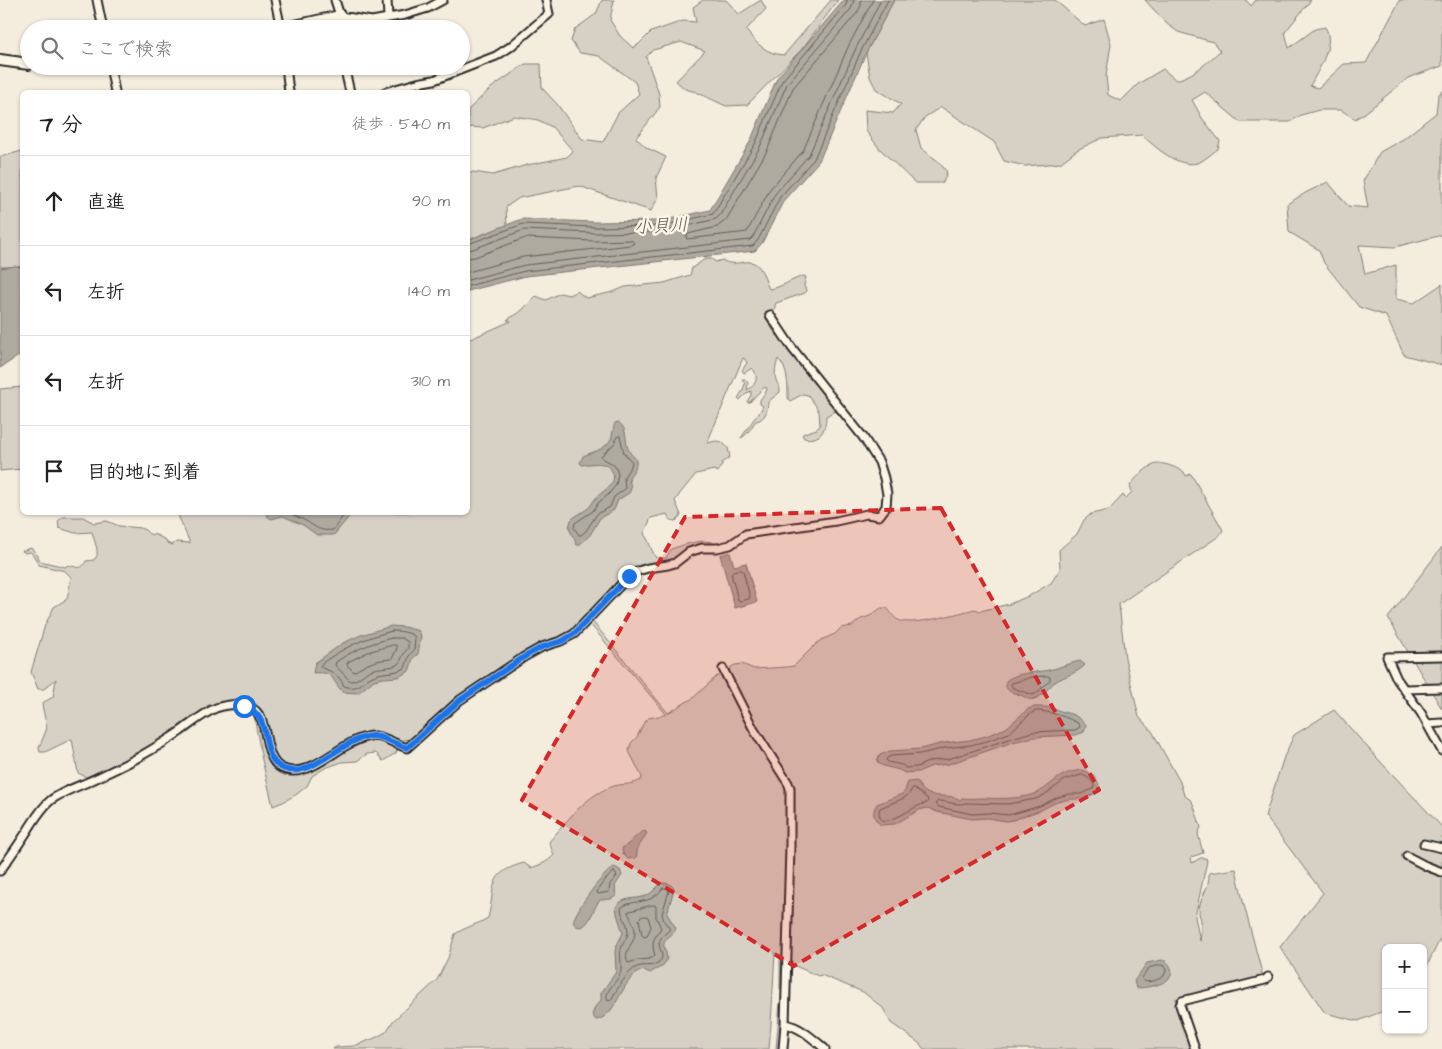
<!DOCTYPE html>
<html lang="ja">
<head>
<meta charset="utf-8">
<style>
  :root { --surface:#fff; --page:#f6f6f6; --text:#222; --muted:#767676; --line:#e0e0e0 }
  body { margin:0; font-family:"Architects Daughter","Klee One",sans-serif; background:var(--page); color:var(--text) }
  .controls { position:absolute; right:15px; bottom:15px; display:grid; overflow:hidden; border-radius:8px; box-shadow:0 1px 4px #0004 }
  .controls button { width:45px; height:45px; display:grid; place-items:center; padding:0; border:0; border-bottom:1px solid var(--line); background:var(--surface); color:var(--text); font:25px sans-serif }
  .stop { position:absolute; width:15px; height:15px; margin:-11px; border:4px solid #1a73e8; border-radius:50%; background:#fff }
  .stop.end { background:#1a73e8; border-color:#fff; box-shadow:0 1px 5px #0008 }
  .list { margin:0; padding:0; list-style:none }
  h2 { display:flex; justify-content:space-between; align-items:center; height:65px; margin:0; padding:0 20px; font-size:21px }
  h2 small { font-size:16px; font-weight:400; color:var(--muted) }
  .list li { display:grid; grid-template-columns:32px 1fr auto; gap:15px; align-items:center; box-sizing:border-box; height:90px; padding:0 20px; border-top:1px solid var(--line) }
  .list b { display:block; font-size:19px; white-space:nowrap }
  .list em { font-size:16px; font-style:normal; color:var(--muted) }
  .icon { flex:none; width:28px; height:28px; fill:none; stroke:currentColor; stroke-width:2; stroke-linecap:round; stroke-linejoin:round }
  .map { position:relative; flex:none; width:1442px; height:1049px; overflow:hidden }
  .search { position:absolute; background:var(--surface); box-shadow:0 1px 4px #0004; left:20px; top:20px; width:450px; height:55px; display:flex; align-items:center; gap:12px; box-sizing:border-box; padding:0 18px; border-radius:28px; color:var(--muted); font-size:19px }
  .panel { position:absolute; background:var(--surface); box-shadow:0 1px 4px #0004; left:20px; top:90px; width:450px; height:425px; border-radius:8px }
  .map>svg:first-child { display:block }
  .green { fill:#d6d1c4; stroke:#807e78 }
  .water { fill:#afaaa0; stroke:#7a7771 }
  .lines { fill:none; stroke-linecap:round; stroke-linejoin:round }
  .shore { stroke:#605e5a; stroke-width:1 }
  .street-casing { stroke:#2b2b2b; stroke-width:11 }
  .secondary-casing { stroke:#2b2b2b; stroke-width:14 }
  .street { stroke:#fcf5e5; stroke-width:7 }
  .secondary { stroke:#fcf5e5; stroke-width:10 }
  .route { stroke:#1a73e8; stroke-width:6 }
  .marked { fill:#d62828; fill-opacity:0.2; stroke:#d62828; stroke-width:4; stroke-dasharray:10 6; stroke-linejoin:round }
  .labels { text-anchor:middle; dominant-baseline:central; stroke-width:5; stroke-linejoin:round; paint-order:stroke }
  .water-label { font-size:18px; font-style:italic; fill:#595754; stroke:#fcf5e5 }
</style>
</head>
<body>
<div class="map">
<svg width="1442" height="1049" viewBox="0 0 1442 1049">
  <rect width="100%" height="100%" fill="#f4edde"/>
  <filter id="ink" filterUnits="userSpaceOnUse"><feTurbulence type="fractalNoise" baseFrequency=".02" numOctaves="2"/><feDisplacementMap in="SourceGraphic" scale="10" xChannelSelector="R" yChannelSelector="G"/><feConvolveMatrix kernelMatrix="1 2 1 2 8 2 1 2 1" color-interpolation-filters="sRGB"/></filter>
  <g filter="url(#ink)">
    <path class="green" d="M602,0H614L610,20L620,36L633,48L639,44L651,32L683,21L696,22L693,7L703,0H726L739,14L761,0L766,9L746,30C756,44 767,54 784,55L831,0H838L802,49L747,105L726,106L696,92L685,89L676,81L705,51L681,42L653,50L646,57L659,94L660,107L636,138L647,148L666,157L656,178L658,198L651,211L579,186L519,198L506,207L507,225L468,240V174L473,172L493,175L527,165L567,157L573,151L552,127L538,120L514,116L483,128L468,127V110L491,88L525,64H541L542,88L557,104L582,139L603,142L618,113L639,94L635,82L599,56L580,53L571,41L575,29L596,14Z
      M894,0H1055L1085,26L1104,19L1111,44L1106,76L1108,95L1121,101L1138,84L1163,69L1176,80C1196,74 1205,64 1220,51L1213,42L1178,32L1167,24L1145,0H1246L1251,6L1256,0H1311L1285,32L1289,48L1315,29L1325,27C1336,44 1318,70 1310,86L1318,88L1344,64L1366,63L1399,2V0H1442V66L1408,78L1365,113L1355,119L1341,110H1319L1301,115L1290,122H1240L1205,92L1192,100L1202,118L1220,141L1218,149C1212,153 1204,161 1197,163C1178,168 1155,147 1142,135L1102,138L1077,150L1060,163L1025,166L1004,161L994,142L941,107L925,117L916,130L921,148L939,162L947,172L943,183H915L879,148L866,131L865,110L893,113L901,104L876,89L870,77L866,53Z
      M1442,90V235L1395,247L1359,245L1365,274L1396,265V299L1414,303L1442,284V365L1404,355L1386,316L1359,307L1324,263L1319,250L1289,232L1287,204L1307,192L1328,182L1348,206L1368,208L1363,181L1380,152L1403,139L1436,113L1438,96Z
      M22,151V267H0V157Z
      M705,259H711L716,262L722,260C736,269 749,255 759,267C764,273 765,281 769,289C781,288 792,279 804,276L806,277L804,286L806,290L805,293L776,303L775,305V310L773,311L772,309L764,315L776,335L781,337L844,418L843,419L835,411L826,416C826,431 820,441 804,438L802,435L804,433L817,429L820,425L819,412L816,406L808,395L803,394L790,401L788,398C788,385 788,368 778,359C776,366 774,373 776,380C778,385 780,386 780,392L768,402C767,411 766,419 756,421C751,427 748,435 741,438L754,419L760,412L763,406L760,404V400L767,390L766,387L762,389L749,403L747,402L751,395V391L747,393L740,400L738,398L742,392L745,384L742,379H745L748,383L747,390C757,385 759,376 752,368L744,373L742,370L747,363L745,359L743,358L707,443L716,441L722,442L728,448L730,457L723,462L718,472L714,470L696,474C689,483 681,491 675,501L681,515L679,519L675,521L670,520L667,514L651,518L644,534C650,542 651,550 656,558H666L671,549C684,545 698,539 712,542L713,544L694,547L668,562L638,567L630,572L587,615L668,713L693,698L717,676H722L728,690L735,686L729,671L731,667L735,665L742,664L754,669L787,667L794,666L815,645L821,640L835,634L841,628L852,626L861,619L870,616L881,608H887C891,612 894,618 898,620C912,627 959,613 975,609L980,611L1009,604L1029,596L1051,583L1060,569L1059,550L1077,534L1084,520L1091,514L1109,510L1123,495L1126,498L1132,492L1130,485C1138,476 1151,461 1164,464C1171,465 1178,469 1184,472L1186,476L1191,474L1223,530L1219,536L1119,604L1125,658L1139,717L1152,731L1180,782L1184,795L1192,801L1201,827L1198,834L1203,853L1191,857L1192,863L1200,858H1206L1207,861L1195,917L1200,941C1201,937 1201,926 1201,921C1201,918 1199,916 1199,913C1198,899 1210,889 1209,873L1236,869L1243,901L1262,973L1260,977L1175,999L1191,1049H924L919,1043L891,1023L883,1008L863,992L821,975L818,976L793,965L789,980L782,989H780V955L775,953L771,1024L769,1049H333L336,1047L354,1046L375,1038L386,1032L393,1021L437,980L448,958L455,934C465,927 477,925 488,918C496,888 486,873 524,863L531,868C539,865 547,863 554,855L549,842C566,822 585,796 611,787C621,783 630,786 641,780L642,777L629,751L631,743L637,737L644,722L648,718L664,715L666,714L584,617C577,635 554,637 539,645C534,647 530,650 525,653L522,652L518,655L519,656L459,695L410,739L398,741L375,732H367L306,765L296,768L289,767L283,765L279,762L274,755L271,742L253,705H216L215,704L208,705L203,713L137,754L88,778L78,773L72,739L45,752H40L39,748L47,728L42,705L44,702L53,697L56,679L44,689H38L31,672L45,625L54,607L67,599L71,577L65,571L39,565L32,553L30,552L25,553L22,551L31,548L37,554L40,561L65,567L68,565C78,567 81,571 86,561L94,560L97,556V549L92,532L75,533L59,528L58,521L63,517H83L94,523L107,521L119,526L140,528L145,530L149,534L156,535L166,540L167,543L172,545L176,542L190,543L177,513L468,512V340L511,321L507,320C512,316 517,315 521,311C527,306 531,300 536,296L546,300L560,293L569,295L577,291L586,298L613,292L625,287L664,283L690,275L692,268Z
      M22,387V469L0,471V389Z
      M1442,547V709L1388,618Z
      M1334,710L1377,758L1442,827V935L1423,974V948H1386V1010L1358,1021L1325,1013L1280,947L1323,893L1265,816L1284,757L1294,735Z
      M254,716H256C263,731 262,751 271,763C287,786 315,767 333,757C341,753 349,749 357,746C361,744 367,741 372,741C381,741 390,746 397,750L396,753L383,761L376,753L367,754L357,761L342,762L325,768L312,776L307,786L297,794L283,802L273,806L262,760Z
      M780,1002H782L783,1019L780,1049H776Z"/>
    <path class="water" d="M844,0H894L866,53L819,161L784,200L762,243L755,251L526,276L468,291V240L522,219L594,222L661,221L710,210L750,142L777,78Z
      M15,266L22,267V354L0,368V268Z
      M618,422C629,429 624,442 629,451C632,457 637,457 636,464C636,470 631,473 629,478L631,489L629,493L618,500L614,510L600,518L590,535L579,545H577L569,528L571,520C576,515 582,513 587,509C591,506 592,503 595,499C601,491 619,485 612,471C607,460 591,464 582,465L580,463L583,456C592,452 605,450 611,439C613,434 613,428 615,423Z
      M267,512H352V513L334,535H317L303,525L283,516L271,519L267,516Z
      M730,552L734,566L746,563L757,602L735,608L720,555Z
      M391,626L404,627L419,631L421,636L418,654L413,658L410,669L408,672L398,677L383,678L374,680L358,693L343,692C330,680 336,671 313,673L315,663L343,643L361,635Z
      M1080,661L1085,665C1078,673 1064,676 1055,682C1048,687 1043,697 1034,699C1028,701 1026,697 1020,695C1012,692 1004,692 1006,681C1016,672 1036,673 1049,670C1059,668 1069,663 1080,661Z
      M1034,707H1047L1074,715L1083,721L1086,725L1085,729L1084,732L1076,735L1034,737L1013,742L949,764L932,766L918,772L904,773C897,767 886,769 878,763L877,760L880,755L890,751L920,749L944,743L970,740L986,736L1006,728L1028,709Z
      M1083,770C1091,773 1100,779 1099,789L1096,793L1083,799H1070L1057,802L1041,810L1013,820L1006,821L988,818L972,819L937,812L928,808L919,810L895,824L881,825C874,820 871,812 877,804L902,794L905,791L908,782L917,781C926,804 949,791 960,800L962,798C970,799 978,798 985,798C1000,799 1025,799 1039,792C1056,782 1059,772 1083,770Z
      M645,831L647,833L638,848L636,858L628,859L623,854L622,848C631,844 635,834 645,831Z
      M614,867L620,870L622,875L615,886L616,896L611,899L600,900C593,908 592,921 582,927L576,926L573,922C576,909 603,873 614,867Z
      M661,883C667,883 671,883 674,889L667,914L676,928C674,935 669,935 665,941C660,948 674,957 661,967C658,969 654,970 650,973L644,970C622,974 618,1017 596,1020L592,1015L595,1007L601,1000V993L616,972L615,951L617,945L623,933L617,914L616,907C623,896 635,900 646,896C652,893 656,888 661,883Z
      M1162,960C1166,961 1169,963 1171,968C1177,984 1146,988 1136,988L1134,981L1147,963Z"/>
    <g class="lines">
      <path class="shore" d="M861,0V6L857,13L793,88L767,151L726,220L717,227L688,234L686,236L687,239L747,232L770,189L803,151L849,45L873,0
        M468,244L523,224L594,227L661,226L713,214L755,144L782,81L846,5L847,0
        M468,250L473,249L524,230L594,233L662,232L716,219L720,215L760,147L787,84L851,9L854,0
        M468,258L475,257L525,238L594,241L631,240L634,243L631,245L523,257L468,272
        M468,280L525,265L750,240L753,237L775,194L809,155L856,48L881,0
        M468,286L525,271L753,246L758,240L780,197L814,159L861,51L888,0
        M620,436L624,453L632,462L631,466L624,477L625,489L614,497L610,507L597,514L586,531L581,535H579L574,528L575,523L593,511L599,502L608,495L616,485L618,474L616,468L613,464L602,458L601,456L614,444L617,437Z
        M287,512C293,515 300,518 306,521C315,527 321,532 333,530L346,512
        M741,570L743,571L750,597L749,599L740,601L738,600L731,573L733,571Z
        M392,631C400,631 410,632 415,637L414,650L409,656L405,668C394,674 384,671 373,676C361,681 360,691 344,686C338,673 332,672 320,667L322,663C345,647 364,638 392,631Z
        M392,638H402L408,642V648C403,653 402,660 398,664C395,668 377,667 371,670C363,673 359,681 350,681L335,665L336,662C353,650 371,643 392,638Z
        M393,645H396L397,648L392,659C375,660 368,663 354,672L347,665L348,662L368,652Z
        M1048,676L1050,677V680L1038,692L1033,695L1013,688L1011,685L1012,683L1032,677Z
        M1036,711C1046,710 1071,718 1079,724L1080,727L1075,730L1032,732L1012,738L948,759L930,761L917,767L906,768L902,765L888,762L886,760L887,758L891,756L920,754L945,748L971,745L987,741L1009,733L1030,714Z
        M1082,775C1087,777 1093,780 1094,786L1093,789L1081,794H1069L1056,798L1040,806L1009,815L989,813L972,814L939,807L935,804L938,801C946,801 958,806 965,803L1008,804L1036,799L1044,795L1065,780Z
        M913,788L928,799L927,803C912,806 901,819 884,821C879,818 878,813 880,808L904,798L909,794Z
        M614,872L617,876L610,884L609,892L598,894L597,892C600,885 608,876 614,872Z
        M663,888H667L669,891L662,914L664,921L670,929C667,933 662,935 660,940C656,948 667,955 659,962C651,968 645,964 637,967C627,971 616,991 611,1000L608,1001C603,991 617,983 620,974C623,966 619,958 621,949C622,943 628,938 628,931C628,923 621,916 621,908C628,901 641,903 650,899C655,897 659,893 663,888Z
        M653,905L656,906V917L661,928C653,940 651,941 655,956L649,959L638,960L628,963C622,951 635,944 635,932C635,925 630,918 628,912Z
        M646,916L648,917L651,927L647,936L644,937L642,935L639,919L641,917Z
        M1161,965L1164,966L1166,970L1164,976C1158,980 1150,983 1143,981L1142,978L1149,968Z"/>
      <g class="street-casing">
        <path id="street" d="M97,0L103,29
          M275,0L281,29
          M335,0L340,16L372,21L405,15L428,8L443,0
          M387,0L388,17
          M334,18L336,29
          M110,66L115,92
          M286,66L289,92
          M344,66L350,92
          M385,92L417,83L434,80L496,56L510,47L549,14L546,0
          M1442,656L1387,657L1397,679L1421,713L1442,751
          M723,669L754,730L788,783L790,788V847L785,1024
          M1404,689L1442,688
          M1427,724L1442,723
          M1424,844L1442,848
          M1407,856L1426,866L1442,872
          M0,871C10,857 19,844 28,830C35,819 41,808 51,800C62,792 76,787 88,782C105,774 123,766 139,757C153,749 168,740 181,731C192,723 204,713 216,708C226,705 240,703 250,707C275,718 256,769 293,771C318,772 350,734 375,736C386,737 397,745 407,748L460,700L524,657L542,647L561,641L574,634L629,576L638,571L648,568L668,565L675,563L689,552L702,548H717L730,545L746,534L836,521L867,514L879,516L886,507L887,494L884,478L879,462L863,437L792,348L770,315
          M783,1049L785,1024C801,1027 813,1039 825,1049
          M1195,1049L1180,1005L1182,1001L1265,980L1268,977"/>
      </g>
      <g class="secondary-casing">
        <path id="secondary" d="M281,29L340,16
          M0,60L29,64"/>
      </g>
      <use href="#street" class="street"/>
      <use href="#secondary" class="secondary"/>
    </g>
  </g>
  <g class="lines" filter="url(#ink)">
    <path class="route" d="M244,706C277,715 255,763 288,770C313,776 344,738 371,736C383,735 396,745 407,748L460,700L524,657L542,647L562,641L574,634L629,576"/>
  </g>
  <path class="marked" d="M941,508L1099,790L794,966L522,800L685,517Z"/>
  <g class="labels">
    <g class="water-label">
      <text transform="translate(661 226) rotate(-3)">小貝川</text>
    </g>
  </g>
</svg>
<div class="controls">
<button>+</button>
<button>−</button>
</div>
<div class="stop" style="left:244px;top:706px"></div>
<div class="stop end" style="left:629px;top:576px"></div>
<div class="search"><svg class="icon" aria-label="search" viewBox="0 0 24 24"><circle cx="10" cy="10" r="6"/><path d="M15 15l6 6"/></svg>ここで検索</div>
<section class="panel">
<h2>7 分<small>徒歩 · 540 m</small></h2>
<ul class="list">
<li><svg class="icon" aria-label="ahead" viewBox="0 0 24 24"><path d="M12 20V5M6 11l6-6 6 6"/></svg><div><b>直進</b></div><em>90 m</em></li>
<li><svg class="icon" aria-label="left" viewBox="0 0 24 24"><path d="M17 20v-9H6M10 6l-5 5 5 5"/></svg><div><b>左折</b></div><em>140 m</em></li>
<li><svg class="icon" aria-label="left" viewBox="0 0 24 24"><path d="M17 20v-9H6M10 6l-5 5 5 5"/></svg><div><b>左折</b></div><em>310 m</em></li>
<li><svg class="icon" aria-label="arrive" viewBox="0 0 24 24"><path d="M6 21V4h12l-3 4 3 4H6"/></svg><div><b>目的地に到着</b></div></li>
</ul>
</section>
</div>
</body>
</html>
